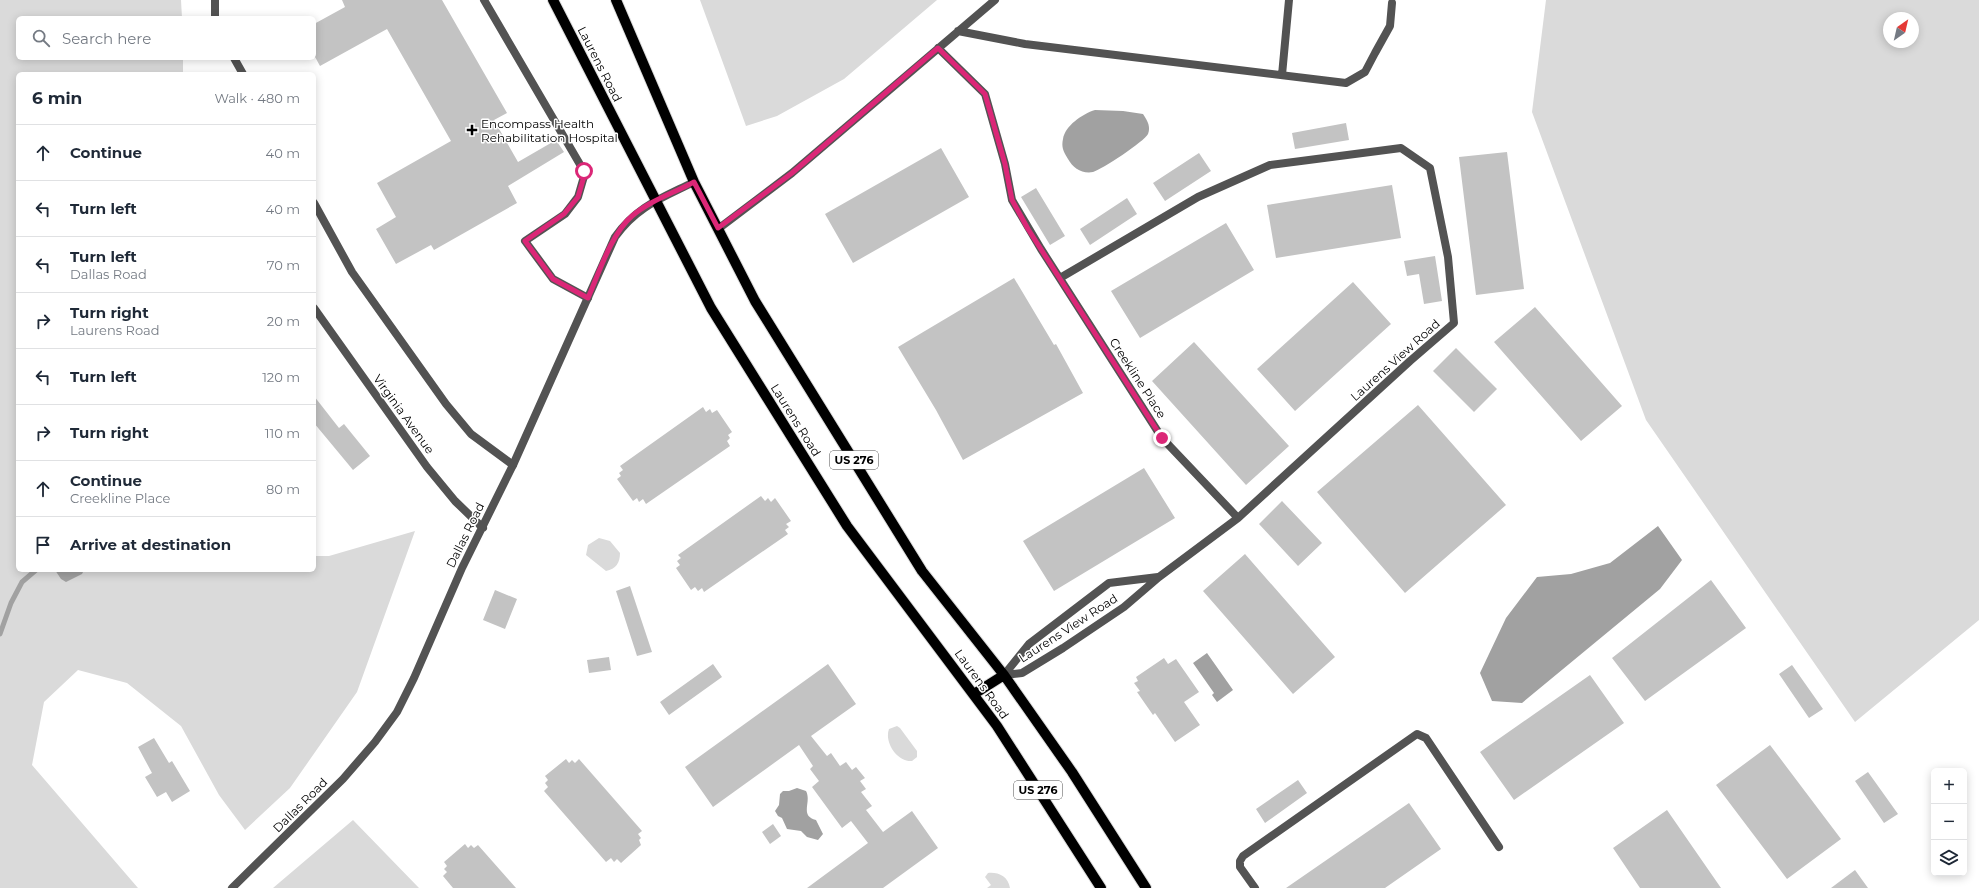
<!DOCTYPE html>
<html lang="en">
<head>
<meta charset="utf-8">
<style>
  :root { --surface:#fff; --page:#f6f6f7; --text:#1f2937; --muted:#747a83; --line:#e0e1e3 }
  body { margin:0; font-family:Montserrat,sans-serif; background:var(--page); color:var(--text) }
  .controls { position:absolute; right:12px; bottom:12px; display:grid; overflow:hidden; border-radius:6px; box-shadow:0 2px 10px #0003 }
  .controls button { width:36px; height:36px; display:grid; place-items:center; padding:0; border:0; border-bottom:1px solid var(--line); background:var(--surface); color:var(--text); font:20px sans-serif }
  .compass { position:absolute; left:1883px; top:12px; width:36px; height:36px; border-radius:50%; background:var(--surface); box-shadow:0 2px 10px #0003; rotate:34deg }
  .stop { position:absolute; width:12px; height:12px; margin:-9px; border:3px solid #db2777; border-radius:50%; background:#fff }
  .stop.end { background:#db2777; border-color:#fff; box-shadow:0 1px 4px #0008 }
  .list { margin:0; padding:0; list-style:none }
  h2 { display:flex; justify-content:space-between; align-items:center; height:52px; margin:0; padding:0 16px; font-size:17px }
  h2 small { font-size:13px; font-weight:400; color:var(--muted) }
  .list li { display:grid; grid-template-columns:26px 1fr auto; gap:12px; align-items:center; box-sizing:border-box; height:56px; padding:0 16px; border-top:1px solid var(--line) }
  .list b { display:block; font-size:15px; white-space:nowrap }
  .list p { margin:0; font-size:13px; white-space:nowrap; color:var(--muted) }
  .list em { font-size:13px; font-style:normal; color:var(--muted) }
  .icon { flex:none; width:22px; height:22px; fill:none; stroke:currentColor; stroke-width:2; stroke-linecap:round; stroke-linejoin:round }
  .map { position:relative; flex:none; width:1979px; height:888px; overflow:hidden }
  .search { position:absolute; background:var(--surface); box-shadow:0 2px 10px #0003; left:16px; top:16px; width:300px; height:44px; display:flex; align-items:center; gap:10px; box-sizing:border-box; padding:0 14px; border-radius:6px; color:var(--muted); font-size:15px }
  .panel { position:absolute; background:var(--surface); box-shadow:0 2px 10px #0003; left:16px; top:72px; width:300px; height:500px; border-radius:6px }
  .map>svg:first-child { display:block }
  .green { fill:#dadada; fill-rule:evenodd }
  .water { fill:#a1a1a1 }
  .lines { fill:none; stroke-linecap:round; stroke-linejoin:round }
  .stream { stroke:#a1a1a1; stroke-width:5 }
  .building { fill:#c3c3c3 }
  .primary-casing { stroke:#dbdbdb; stroke-width:12 }
  .lane { stroke:#535353; stroke-width:8 }
  .street { stroke:#535353; stroke-width:8 }
  .primary { stroke:#000; stroke-width:10 }
  .route { stroke:#db2777; stroke-width:5 }
  .poi-dot { fill:#000; stroke:#fff; stroke-width:1.5 }
  .labels { text-anchor:middle; dominant-baseline:central; stroke-width:3; stroke-linejoin:round; paint-order:stroke }
  .shield { fill:#fff; stroke:#4c4c4c; stroke-width:1 }
  .shield-label { font-size:11px; font-weight:bold; fill:#000 }
  .street-label { font-size:12px; fill:#000; stroke:#fff }
  .poi-label { font-size:12px; fill:#000; stroke:#fff; text-anchor:start }
</style>
</head>
<body>
<div class="map">
<svg width="1979" height="888" viewBox="0 0 1979 888">
  <rect width="100%" height="100%" fill="#fff"/>
  <path class="green" d="M0,0H181L182,18H18V58H183V74H18V570H314V556H329L415,531L357,692L290,788L245,830L219,795L181,726L127,683L78,670L44,702L32,765L138,888H0Z
    M700,0H937L844,79L777,116L746,126Z
    M1546,0H1979V620L1855,722L1646,420L1532,112ZM1889,18H1913V42H1889Z
    M599,538L610,541L620,553C620,563 616,569 606,571L586,555L588,545Z
    M897,726L900,728L917,751V757L912,761C897,762 884,742 889,729Z
    M353,820L419,888H273Z
    M988,873C998,872 1008,876 1010,888H987L991,885L985,877Z"/>
  <path class="water" d="M1095,110L1123,111L1143,114C1147,120 1151,126 1148,134C1145,141 1101,170 1093,172C1082,174 1073,168 1068,159C1064,152 1061,148 1063,139C1065,126 1082,114 1095,110Z
    M1658,526L1682,560L1660,589L1522,703L1492,701L1480,673L1506,618L1537,577L1571,574L1610,563Z
    M55,570H84L82,574L66,582L61,579Z
    M1207,653L1233,690L1217,702L1212,695L1214,693L1193,663Z
    M797,788L806,791C812,802 799,816 816,820L823,834L818,840L807,837L801,831L787,829L782,818L778,816L775,811L779,805L780,794L783,791H789Z"/>
  <g class="lines">
    <path class="stream" d="M0,634L11,603L22,582L36,570"/>
  </g>
  <path class="building" d="M342,0H442L507,113L494,120L518,162L556,140L564,152L508,186L517,203L434,250L431,245L396,264L376,229L396,217L377,183L451,141L387,29L320,66L314,55V24L345,7Z
    M1346,123L1349,140L1295,149L1292,133Z
    M941,148L969,197L853,263L825,214Z
    M1507,152L1524,289L1476,295L1459,157Z
    M1199,153L1211,171L1165,201L1153,183Z
    M1392,185L1401,238L1276,258L1267,205Z
    M1036,188L1065,236L1050,245L1021,197Z
    M1127,198L1137,214L1090,245L1080,229Z
    M1226,223L1254,270L1140,338L1111,291Z
    M1435,256L1442,301L1424,304L1419,274L1407,276L1404,261Z
    M1014,278L1054,345L1056,344L1083,393L963,460L936,410L898,347Z
    M1353,282L1391,324L1295,411L1257,369Z
    M1535,307L1622,406L1581,441L1494,342Z
    M1194,342L1289,446L1246,485L1152,381Z
    M1456,348L1497,389L1474,412L1433,371Z
    M314,396L339,428L344,424L370,456L353,470L314,423Z
    M1418,405L1506,505L1405,593L1317,492Z
    M703,407L706,412L710,409L712,413L717,410L732,432L728,435L730,438L727,441L730,446L646,504L643,499L639,502L637,498L633,501L617,479L621,476L619,473L623,470L620,466Z
    M1144,468L1175,518L1054,591L1023,541Z
    M761,496L765,501L768,498L771,502L775,498L791,521L786,524L789,527L785,530L788,534L704,592L702,588L698,591L695,587L691,590L676,568L680,565L677,561L681,558L678,555Z
    M1282,501L1322,543L1298,566L1259,524Z
    M1245,554L1335,657L1293,694L1203,591Z
    M1711,580L1746,628L1645,701L1612,658Z
    M630,586L652,652L637,656L616,591Z
    M495,590L517,599L505,629L483,620Z
    M609,657L611,670L589,673L587,660Z
    M1164,658L1168,664L1176,659L1199,692L1184,702L1200,725L1175,742L1155,713L1153,715L1146,705L1137,692L1140,691L1134,683L1138,681L1136,677Z
    M713,664L722,677L669,715L660,702Z
    M828,664L856,704L811,736L827,756L831,753L840,766L846,762L852,770L856,767L865,778L860,781L866,789L861,792L872,806L866,810L883,832L912,811L938,848L883,888H807L868,843L851,821L842,828L812,787L819,781L810,769L813,766L799,745L713,807L685,767Z
    M1792,665L1823,709L1809,718L1779,674Z
    M1590,675L1624,723L1514,800L1480,752Z
    M154,738L169,763L172,761L190,791L172,802L166,792L157,797L145,777L152,773L138,747Z
    M1770,745L1841,839L1787,879L1716,785Z
    M566,759L569,763L572,760L575,763L579,759L642,831L638,834L641,838L639,840L641,845L621,863L617,859L614,862L611,858L606,862L544,791L548,787L545,783L548,780L545,776Z
    M1868,772L1898,814L1884,823L1855,781Z
    M1298,780L1307,793L1265,823L1256,809Z
    M1409,803L1441,849L1385,888H1286Z
    M1667,810L1721,888H1640L1613,848Z
    M773,824L781,836L770,844L762,832Z
    M465,844L468,848L471,845L474,848L478,845L516,888H453L443,876L447,872L444,869L447,866L444,862Z
    M1855,870L1868,888H1831Z"/>
  <g class="lines">
    <g class="primary-casing">
      <path id="primary" d="M553,0L711,308L847,526L997,726L1101,888
        M616,0L694,182L755,301L922,571L1004,675L1072,772L1146,888
        M974,694L1004,675"/>
    </g>
    <path class="lane" d="M215,0V18
      M484,0L585,173L578,197L565,214L525,241L553,279L588,298
      M958,31L1025,44L1346,83L1365,72L1375,53L1390,26L1392,3
      M938,48L985,94L1005,164L1012,200L1041,249L1162,438L1238,518
      M234,58L243,74
      M1282,75L1289,0
      M314,203L352,272L446,404L471,434L513,465
      M718,229L792,173L995,0
      M1004,675L1022,673L1063,648L1124,607L1159,577L1238,518L1410,361L1454,323L1448,257L1430,168L1401,148L1270,165L1198,197L1060,278
      M1004,675L1029,644L1109,583L1158,577
      M1255,888L1240,867V861L1243,856L1417,734L1426,738L1499,847"/>
    <path class="street" d="M314,308L427,467L455,501L483,528
      M232,888L343,779L375,742L397,712L414,678L462,568L513,465L615,237C637,206 662,198 694,182"/>
    <use href="#primary" class="primary"/>
  </g>
  <g class="lines">
    <path class="route" d="M584,171L585,173L578,197L564,214L525,241L553,279L588,298C599,273 611,234 632,216C649,201 674,193 694,182L718,228L792,173L938,48L985,94L1005,164L1012,200L1028,229L1162,438"/>
  </g>
  <path class="poi-dot" d="M470 124h4v4h4v4h-4v4h-4v-4h-4v-4h4z"/>
  <g class="labels">
    <g class="shield">
      <rect x="830" y="451" width="48" height="18" rx="3"/>
      <rect x="1014" y="781" width="48" height="18" rx="3"/>
    </g>
    <g class="shield-label">
      <text x="854" y="460">US 276</text>
      <text x="1038" y="790">US 276</text>
    </g>
    <g class="street-label">
      <text transform="translate(600 64) rotate(63)">Laurens Road</text>
      <text transform="translate(1395 360) rotate(-42)">Laurens View Road</text>
      <text transform="translate(1138 378) rotate(57)">Creekline Place</text>
      <text transform="translate(404 414) rotate(54)">Virginia Avenue</text>
      <text transform="translate(796 420) rotate(58)">Laurens Road</text>
      <text transform="translate(465 535) rotate(-64)">Dallas Road</text>
      <text transform="translate(1068 628) rotate(-33)">Laurens View Road</text>
      <text transform="translate(982 684) rotate(54)">Laurens Road</text>
      <text transform="translate(300 805) rotate(-45)">Dallas Road</text>
    </g>
    <g class="poi-label">
      <text x="481" y="123">Encompass Health<tspan x="481" dy="14">Rehabilitation Hospital</tspan></text>
    </g>
  </g>
</svg>
<div class="controls">
<button>+</button>
<button>−</button>
<button><svg class="icon" aria-label="layers" viewBox="0 0 24 24"><path d="M12 4l9 5-9 5-9-5zM3 14l9 5 9-5"/></svg></button>
</div>
<svg class="compass" viewBox="-18 -18 36 36"><path d="M0-13l5 13h-10z" fill="#e53935"/><path d="M0 13l5-13h-10z" fill="#747a83"/></svg>
<div class="stop" style="left:584px;top:171px"></div>
<div class="stop end" style="left:1162px;top:438px"></div>
<div class="search"><svg class="icon" aria-label="search" viewBox="0 0 24 24"><circle cx="10" cy="10" r="6"/><path d="M15 15l6 6"/></svg>Search here</div>
<section class="panel">
<h2>6 min<small>Walk · 480 m</small></h2>
<ul class="list">
<li><svg class="icon" aria-label="ahead" viewBox="0 0 24 24"><path d="M12 20V5M6 11l6-6 6 6"/></svg><div><b>Continue</b></div><em>40 m</em></li>
<li><svg class="icon" aria-label="left" viewBox="0 0 24 24"><path d="M17 20v-9H6M10 6l-5 5 5 5"/></svg><div><b>Turn left</b></div><em>40 m</em></li>
<li><svg class="icon" aria-label="left" viewBox="0 0 24 24"><path d="M17 20v-9H6M10 6l-5 5 5 5"/></svg><div><b>Turn left</b><p>Dallas Road</p></div><em>70 m</em></li>
<li><svg class="icon" aria-label="right" viewBox="0 0 24 24"><path d="M7 20v-9h11M14 6l5 5-5 5"/></svg><div><b>Turn right</b><p>Laurens Road</p></div><em>20 m</em></li>
<li><svg class="icon" aria-label="left" viewBox="0 0 24 24"><path d="M17 20v-9H6M10 6l-5 5 5 5"/></svg><div><b>Turn left</b></div><em>120 m</em></li>
<li><svg class="icon" aria-label="right" viewBox="0 0 24 24"><path d="M7 20v-9h11M14 6l5 5-5 5"/></svg><div><b>Turn right</b></div><em>110 m</em></li>
<li><svg class="icon" aria-label="ahead" viewBox="0 0 24 24"><path d="M12 20V5M6 11l6-6 6 6"/></svg><div><b>Continue</b><p>Creekline Place</p></div><em>80 m</em></li>
<li><svg class="icon" aria-label="arrive" viewBox="0 0 24 24"><path d="M6 21V4h12l-3 4 3 4H6"/></svg><div><b>Arrive at destination</b></div></li>
</ul>
</section>
</div>
</body>
</html>
